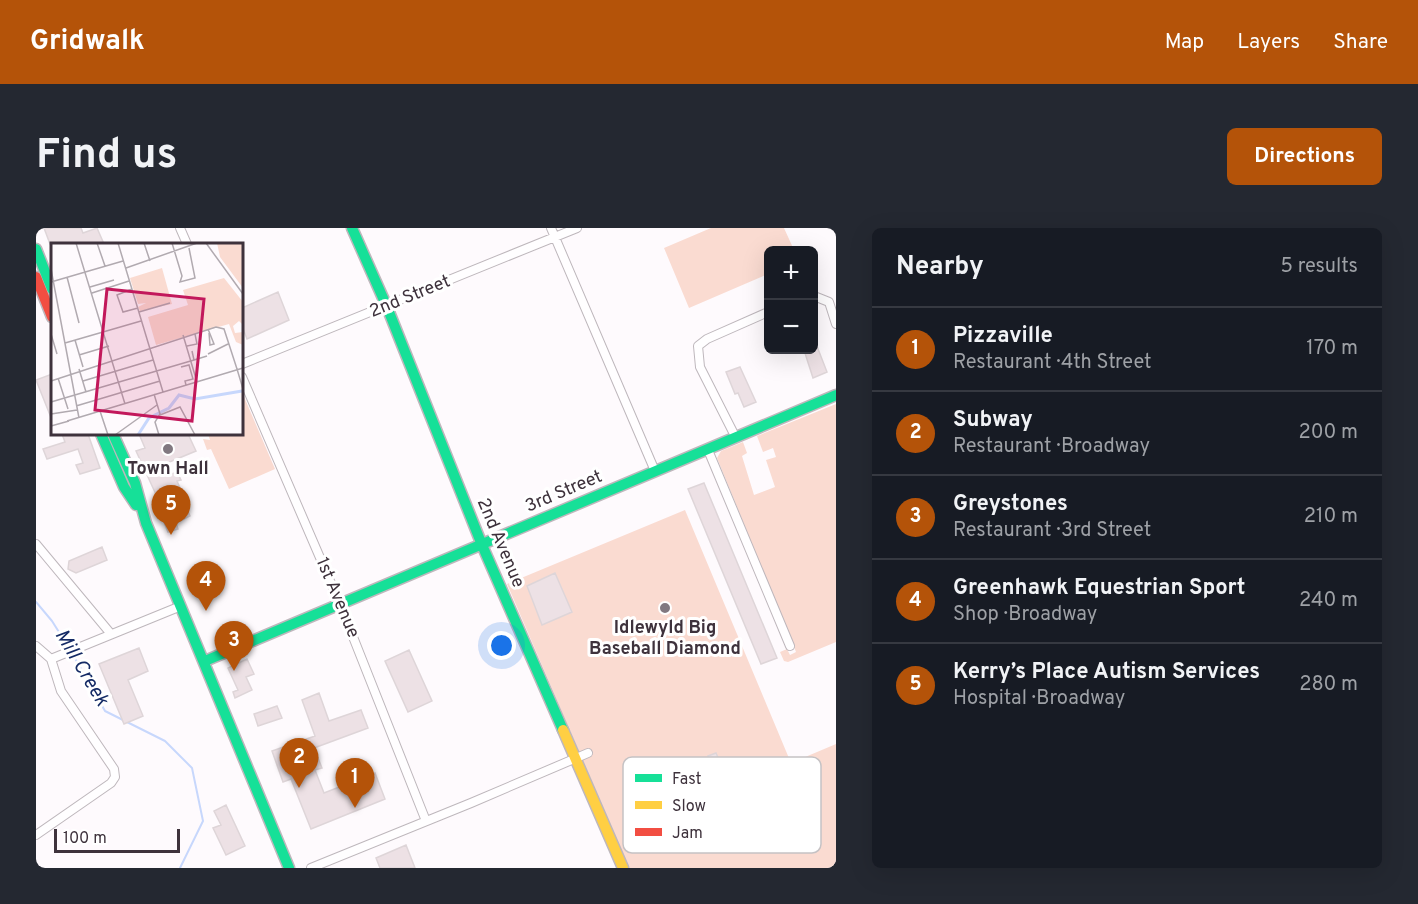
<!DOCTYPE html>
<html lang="en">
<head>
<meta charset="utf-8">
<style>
  :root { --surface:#171b24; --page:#242831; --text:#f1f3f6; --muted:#9ea1a6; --line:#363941; --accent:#b45309 }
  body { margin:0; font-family:Overpass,sans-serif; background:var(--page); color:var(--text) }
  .controls { position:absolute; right:18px; top:18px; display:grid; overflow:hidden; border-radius:9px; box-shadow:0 6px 24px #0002 }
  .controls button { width:54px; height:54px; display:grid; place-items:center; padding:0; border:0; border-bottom:2px solid var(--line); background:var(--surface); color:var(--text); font:30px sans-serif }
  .scale { position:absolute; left:18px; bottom:15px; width:126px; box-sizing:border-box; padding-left:6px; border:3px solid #3e323c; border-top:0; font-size:16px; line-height:21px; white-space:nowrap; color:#3e323c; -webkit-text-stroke:4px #fff; paint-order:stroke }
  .you { position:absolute; left:466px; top:418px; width:21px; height:21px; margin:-15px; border:4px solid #fff; border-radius:50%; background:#1a73e8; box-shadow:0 0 0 9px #1a73e833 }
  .badge { display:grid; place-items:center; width:39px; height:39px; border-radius:50%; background:var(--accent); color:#fff; font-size:20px; font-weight:700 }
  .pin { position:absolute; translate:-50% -50px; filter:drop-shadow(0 2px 3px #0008) }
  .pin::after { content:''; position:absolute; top:32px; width:21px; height:18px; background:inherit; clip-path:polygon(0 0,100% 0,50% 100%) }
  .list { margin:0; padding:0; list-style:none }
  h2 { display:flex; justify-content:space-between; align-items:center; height:78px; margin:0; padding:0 24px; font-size:26px }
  h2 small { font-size:20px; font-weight:400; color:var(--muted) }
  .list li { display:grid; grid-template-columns:39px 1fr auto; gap:18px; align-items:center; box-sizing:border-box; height:84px; padding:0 24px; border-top:2px solid var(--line) }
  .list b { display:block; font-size:22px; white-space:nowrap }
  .list p { margin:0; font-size:20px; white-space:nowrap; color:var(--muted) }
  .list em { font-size:20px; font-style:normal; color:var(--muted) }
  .map { position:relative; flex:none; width:800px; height:640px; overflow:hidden; border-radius:9px }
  header { display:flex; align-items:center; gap:36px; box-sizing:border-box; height:84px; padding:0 30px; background:var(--accent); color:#fff }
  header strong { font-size:28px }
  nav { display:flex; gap:33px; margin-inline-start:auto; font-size:21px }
  .intro { display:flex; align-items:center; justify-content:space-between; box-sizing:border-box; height:144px; padding:0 36px }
  h1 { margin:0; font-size:42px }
  .button { padding:15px 27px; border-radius:9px; background:var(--accent); color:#fff; font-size:21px; font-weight:700 }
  main { display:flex; gap:36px; padding:0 36px }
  aside { flex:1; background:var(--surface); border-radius:9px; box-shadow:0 6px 24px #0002 }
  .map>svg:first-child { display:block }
  .green { fill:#fadbd1 }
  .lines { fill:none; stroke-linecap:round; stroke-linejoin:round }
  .stream { stroke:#c7d7fc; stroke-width:2 }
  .building { fill:#ede1e5; stroke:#ded5d8; stroke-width:1.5 }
  .street-casing { stroke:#beb7bc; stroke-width:10 }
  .fast-casing { stroke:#beb7bc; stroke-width:13 }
  .slow-casing { stroke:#beb7bc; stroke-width:13 }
  .jam-casing { stroke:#beb7bc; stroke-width:13 }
  .street { stroke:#fffeff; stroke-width:8 }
  .fast { stroke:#16e098; stroke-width:10 }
  .slow { stroke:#ffcf43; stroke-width:10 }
  .jam { stroke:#f24e42; stroke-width:10 }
  .poi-dot { fill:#817880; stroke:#fff; stroke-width:2 }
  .labels { text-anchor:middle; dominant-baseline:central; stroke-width:6; stroke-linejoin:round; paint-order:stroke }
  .street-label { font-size:18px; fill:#3e323c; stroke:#fff }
  .poi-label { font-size:18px; font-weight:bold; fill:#3e323c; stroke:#fff }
  .water-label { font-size:20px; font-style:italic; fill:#142a65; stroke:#fff }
  .inset-river { fill:none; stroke:#c7d7fc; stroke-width:3 }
  .inset-road { fill:none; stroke:#b1aab0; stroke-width:1.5 }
  .view { fill:#c2185b; fill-opacity:0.15; stroke:#c2185b; stroke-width:3 }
  .inset-edge { fill:none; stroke:#3e323c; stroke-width:3 }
  .key { fill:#fff; stroke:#c5c2c4; stroke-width:1.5 }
  .key-label { font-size:16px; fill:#3e323c }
</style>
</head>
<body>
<header>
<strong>Gridwalk</strong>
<nav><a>Map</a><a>Layers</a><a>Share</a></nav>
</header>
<div class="intro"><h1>Find us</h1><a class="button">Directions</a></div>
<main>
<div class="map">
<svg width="800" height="640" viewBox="0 0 800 640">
  <rect width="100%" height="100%" fill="#fefafd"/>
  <path class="green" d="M675,0H748L758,22H732V46L653,80L628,20Z
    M206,164L239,241L193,261L175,221L171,222L167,211L174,212L172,206H206Z
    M800,176V414L752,434L748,433L744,424L751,421L754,427L760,424L681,230L685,223L707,214L711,225L706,228L718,267L739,259L730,232L740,229L737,220L727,224L721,208Z
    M649,282L755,535L800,516V640H593L471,356Z"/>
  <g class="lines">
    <path class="stream" d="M0,374L16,393L33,420
      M36,425L69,483L129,513L156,540L167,593L144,640"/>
  </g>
  <path class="building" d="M8,0H45L47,5L61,0L68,16H14Z
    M242,64L253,92L211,111L206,98V80Z
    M777,108L791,144L777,150L768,122H777Z
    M704,139L720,174L708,179L702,165L699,166L690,144Z
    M16,146V192L0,152Z
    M26,206H52L64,240L44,246L40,237L47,235L42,221L11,231L7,221L29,214Z
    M103,206H152L160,223L131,235L136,246L141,244L145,252L141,253L148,269L146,270L154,288L140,295L142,301L132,304L120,274L123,273L100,223L109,220Z
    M668,255L741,430L725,436L652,261Z
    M66,319L71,332L40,345L32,341L33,333Z
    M519,345L536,384L506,397L491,358Z
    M103,420L112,443L92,452L107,488L88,496L63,436Z
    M373,422L396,473L372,484L349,433Z
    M211,431L218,446L210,449L216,462L199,470L197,464L202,462L192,440Z
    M283,465L293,493L325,482L332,500L278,520L286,540L279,542L288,565L339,545L349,571L275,601L255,551L247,554L236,523L279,508L266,472Z
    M241,478L246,490L222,498L218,486Z
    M680,525L688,543L713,533L723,553L691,567L672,528Z
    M190,577L209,618L190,627L177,600L185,597L178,583Z
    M370,617L379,640H344L340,630Z"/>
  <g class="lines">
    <g class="street-casing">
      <path id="street" d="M144,0L151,16
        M515,0L619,243
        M778,68L793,74L800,96
        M206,136L541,0
        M206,149L304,376L390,593
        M700,210L664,139L662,118L671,111L732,84
        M672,222L754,418
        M0,316L75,406
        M0,418L15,431
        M15,431L145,378
        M0,607L75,555L79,549L78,541L25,463L15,431
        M275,640L435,575L552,525"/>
    </g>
    <g class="fast-casing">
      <path id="fast" d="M316,0L351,79L446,317L527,502
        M0,21L16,61
        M65,206L88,259L100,277
        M77,206L99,255L110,295L253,640
        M169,433L800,167"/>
    </g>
    <g class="slow-casing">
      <path id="slow" d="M527,502L587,640"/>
    </g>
    <g class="jam-casing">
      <path id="jam" d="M0,49L16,89"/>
    </g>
    <use href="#street" class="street"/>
    <use href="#fast" class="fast"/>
    <use href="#slow" class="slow"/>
    <use href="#jam" class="jam"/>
  </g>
  <g class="poi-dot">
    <circle cx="132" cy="221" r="6"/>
    <circle cx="629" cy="380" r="6"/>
  </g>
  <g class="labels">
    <g class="street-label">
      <text transform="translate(374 69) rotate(-22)">2nd Street</text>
      <text transform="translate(528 264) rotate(-23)">3rd Street</text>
      <text transform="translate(464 315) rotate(67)">2nd Avenue</text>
      <text transform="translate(301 370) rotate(67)">1st Avenue</text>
    </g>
    <g class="poi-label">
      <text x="132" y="241">Town Hall</text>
      <text x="629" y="400">Idlewyld Big<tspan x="629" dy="21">Baseball Diamond</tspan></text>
    </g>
    <g class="water-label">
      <text transform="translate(45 440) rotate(59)">Mill Creek</text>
    </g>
  </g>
  <g transform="translate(15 15)">
    <rect width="192" height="192" fill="#fefafd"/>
    <path d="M166,0H192V45L169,14ZM111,25L121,61L89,68L87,64L95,60L87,61L79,35ZM173,35L192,59V82L188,78L182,83L184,90L192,89V102L185,99L178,81L105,102L97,74L137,62L132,47Z" fill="#fadbd1"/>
    <path class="inset-river" d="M87,192L98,175L118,165L128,152L144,156L191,148"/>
    <path class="inset-road" d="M25,0L74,161M46,0L54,23M67,0L112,149M93,0L99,18M121,0L131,33L129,39L144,35L138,5M155,0L192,51M75,25L146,0M0,26L28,175M16,34L28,80M0,39L72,18M39,44L63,37M81,46L66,52L72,69L87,65M41,50L78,38M88,69L119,60M157,86L163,101L159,102L158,90M0,91L6,111M132,92L146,139M24,97L32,124M14,100L90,78M136,103L146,101L144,91M141,108L143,117L156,113M157,111L177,101M28,112L58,103M130,124L138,122L142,136L134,138L135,142M28,126L35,149M186,126L192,146M7,135L17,166M0,138L165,84L173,86L186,126M32,138L102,117M103,151L109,171L104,179L108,192M0,159L143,117M25,163L109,138M49,168L57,192M0,171L26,167M109,172L129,164L144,192M16,178L192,125M0,183L18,178M64,192L106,162"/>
    <path class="view" d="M56,46L153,56L141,178L44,167Z"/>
    <rect width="192" height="192" class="inset-edge"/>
  </g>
  <rect x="587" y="529" width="198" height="96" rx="9" class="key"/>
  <rect x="599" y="546" width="27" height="8" fill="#16e098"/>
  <rect x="599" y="573" width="27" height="8" fill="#ffcf43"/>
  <rect x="599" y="600" width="27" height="8" fill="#f24e42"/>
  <g class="key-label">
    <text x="636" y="556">Fast</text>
    <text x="636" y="583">Slow</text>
    <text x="636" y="610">Jam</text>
  </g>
</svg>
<div class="controls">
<button>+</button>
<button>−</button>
</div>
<div class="scale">100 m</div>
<div class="you"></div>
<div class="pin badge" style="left:319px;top:580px">1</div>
<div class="pin badge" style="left:263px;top:560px">2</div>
<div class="pin badge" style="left:198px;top:443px">3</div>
<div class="pin badge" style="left:170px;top:383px">4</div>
<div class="pin badge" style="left:135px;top:307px">5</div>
</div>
<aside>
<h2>Nearby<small>5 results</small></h2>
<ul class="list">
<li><span class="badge">1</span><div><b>Pizzaville</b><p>Restaurant · 4th Street</p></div><em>170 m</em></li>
<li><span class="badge">2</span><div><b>Subway</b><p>Restaurant · Broadway</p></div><em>200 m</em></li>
<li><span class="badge">3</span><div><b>Greystones</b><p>Restaurant · 3rd Street</p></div><em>210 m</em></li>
<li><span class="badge">4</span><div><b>Greenhawk Equestrian Sport</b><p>Shop · Broadway</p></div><em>240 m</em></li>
<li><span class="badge">5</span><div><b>Kerry’s Place Autism Services</b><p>Hospital · Broadway</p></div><em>280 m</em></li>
</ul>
</aside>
</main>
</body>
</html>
